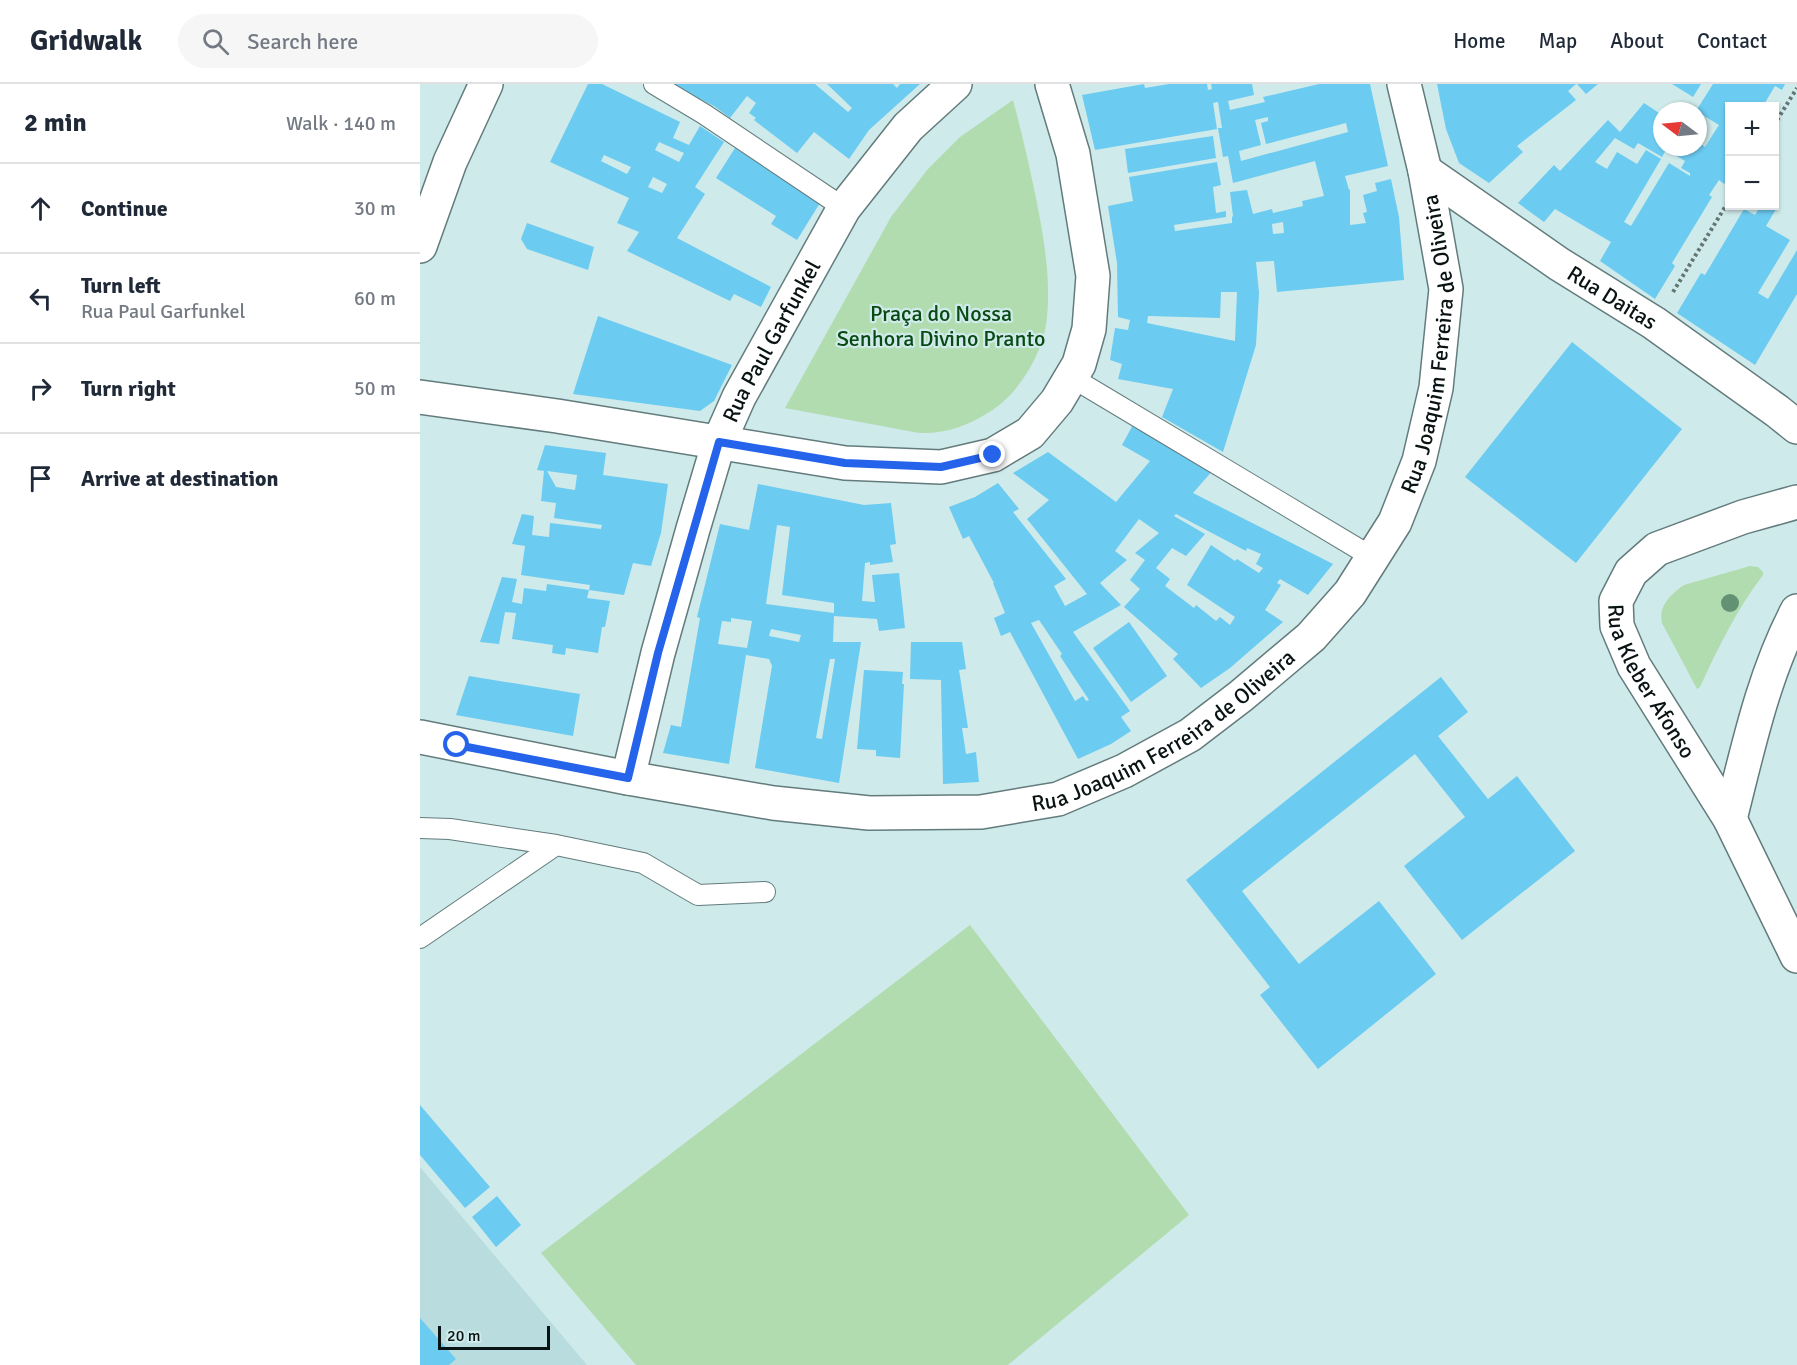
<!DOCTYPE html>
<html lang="en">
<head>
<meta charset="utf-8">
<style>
  :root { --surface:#fff; --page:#f6f6f7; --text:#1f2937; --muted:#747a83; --line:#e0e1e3 }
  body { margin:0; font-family:Signika,sans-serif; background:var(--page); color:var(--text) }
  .controls { position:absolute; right:18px; top:18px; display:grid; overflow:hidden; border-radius:0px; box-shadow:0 2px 4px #0004 }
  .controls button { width:54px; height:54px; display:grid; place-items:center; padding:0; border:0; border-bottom:2px solid var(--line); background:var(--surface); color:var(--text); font:30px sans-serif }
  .compass { position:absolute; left:1233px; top:18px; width:54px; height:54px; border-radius:50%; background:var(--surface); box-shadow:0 2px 4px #0004; rotate:286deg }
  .scale { position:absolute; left:18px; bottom:15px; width:112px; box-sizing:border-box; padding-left:6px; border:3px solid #0a1313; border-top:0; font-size:16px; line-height:21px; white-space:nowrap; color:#0a1313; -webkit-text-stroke:4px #cfeaea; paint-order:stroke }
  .stop { position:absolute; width:18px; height:18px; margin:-14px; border:4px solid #2563eb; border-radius:50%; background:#fff }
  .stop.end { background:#2563eb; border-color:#fff; box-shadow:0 2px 6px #0008 }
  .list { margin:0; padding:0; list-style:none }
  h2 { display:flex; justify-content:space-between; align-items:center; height:78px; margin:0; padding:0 24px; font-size:26px }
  h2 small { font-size:20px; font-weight:400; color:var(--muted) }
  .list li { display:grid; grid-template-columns:39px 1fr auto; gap:18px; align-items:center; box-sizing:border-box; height:90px; padding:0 24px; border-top:2px solid var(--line) }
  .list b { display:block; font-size:22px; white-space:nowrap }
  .list p { margin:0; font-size:20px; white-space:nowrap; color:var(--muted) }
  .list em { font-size:20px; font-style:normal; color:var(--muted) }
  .icon { flex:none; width:33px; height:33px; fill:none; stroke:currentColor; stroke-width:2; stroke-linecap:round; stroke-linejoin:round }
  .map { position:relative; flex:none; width:1377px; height:1281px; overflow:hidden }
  header { display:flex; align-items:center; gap:36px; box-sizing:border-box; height:84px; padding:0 30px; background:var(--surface); border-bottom:2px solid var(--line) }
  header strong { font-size:28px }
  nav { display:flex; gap:33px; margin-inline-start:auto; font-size:21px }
  .search { width:420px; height:54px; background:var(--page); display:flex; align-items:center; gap:15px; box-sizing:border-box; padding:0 21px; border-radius:33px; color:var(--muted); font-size:22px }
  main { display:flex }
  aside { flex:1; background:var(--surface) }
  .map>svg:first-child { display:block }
  .built { fill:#b9ddde }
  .green { fill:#b1dcb0 }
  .building { fill:#6ccbf0; fill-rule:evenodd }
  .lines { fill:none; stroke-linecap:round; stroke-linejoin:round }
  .service-casing { stroke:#637b7c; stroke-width:22 }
  .minor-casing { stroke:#637b7c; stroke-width:36 }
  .path { stroke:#637575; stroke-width:4; stroke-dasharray:3 3; stroke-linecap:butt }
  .service { stroke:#fff; stroke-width:20 }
  .minor { stroke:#fff; stroke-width:33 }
  .tree { fill:#629273 }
  .route { stroke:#2563eb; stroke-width:8 }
  .labels { text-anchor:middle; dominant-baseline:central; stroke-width:4.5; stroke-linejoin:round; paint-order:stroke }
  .street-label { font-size:22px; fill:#0a1313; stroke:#cfeaea }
  .park-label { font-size:22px; fill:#084a11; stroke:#cfeaea }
</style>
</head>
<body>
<header>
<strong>Gridwalk</strong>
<div class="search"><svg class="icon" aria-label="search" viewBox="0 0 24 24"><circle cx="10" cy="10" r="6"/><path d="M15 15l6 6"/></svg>Search here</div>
<nav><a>Home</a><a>Map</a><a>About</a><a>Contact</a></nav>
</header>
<main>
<aside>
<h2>2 min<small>Walk · 140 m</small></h2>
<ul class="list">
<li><svg class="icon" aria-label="ahead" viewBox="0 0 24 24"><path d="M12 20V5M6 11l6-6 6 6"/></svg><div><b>Continue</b></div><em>30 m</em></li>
<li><svg class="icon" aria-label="left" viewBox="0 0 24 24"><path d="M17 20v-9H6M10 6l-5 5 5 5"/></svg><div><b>Turn left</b><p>Rua Paul Garfunkel</p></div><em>60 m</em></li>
<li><svg class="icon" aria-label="right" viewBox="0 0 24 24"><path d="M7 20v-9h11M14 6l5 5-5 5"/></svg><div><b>Turn right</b></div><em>50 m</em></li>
<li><svg class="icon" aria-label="arrive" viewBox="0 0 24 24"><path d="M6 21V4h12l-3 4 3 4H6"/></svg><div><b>Arrive at destination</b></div></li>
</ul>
</aside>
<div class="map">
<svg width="1377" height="1281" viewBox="0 0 1377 1281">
  <rect width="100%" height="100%" fill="#cfeaea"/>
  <path class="built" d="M0,1083L167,1281H0Z"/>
  <path class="green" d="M593,16C602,49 609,81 616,114C624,155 632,199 626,241C621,272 598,310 571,327C547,342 527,350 499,349L365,324L471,133L507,86L540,53Z
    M1330,482L1338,483L1343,488V491C1317,525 1298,564 1280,603L1277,605L1242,539C1238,522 1251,510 1264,501Z
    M550,841L769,1131L588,1281H216L121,1169Z"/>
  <path class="building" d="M168,0H182L260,38L253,54L269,61L280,42L304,58L275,103L285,110L257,154L351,203L341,223L314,210L310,217L207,167L219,148L197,139L209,114L130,78ZM239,58L264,69L259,78L235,66ZM184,71L211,83L207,90L181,77ZM233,93L247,100L242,109L228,103Z
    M249,0H395L428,28L432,24L407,0H473L477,4L480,0H500L449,46L429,75L394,48L377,69L334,36L336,34L329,29L336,19L327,12L310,34L294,22Z
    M724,0L725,4L749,0H787L788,6L792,5L791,0H832L834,11L808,17L810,26L845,18L843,13L899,0H950L968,82L925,92L929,106L930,105V141L946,139L943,129L947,128L943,111L957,107L955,99L971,95L979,133L984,196L857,208L854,177L836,178L839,209L836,261L803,368L742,333L753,305L698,295L702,280L690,276L695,244L708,246L710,236L698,233L697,179L688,122L713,117L709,93L797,78L801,101L793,103L796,129L806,127V133L754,141L755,147L812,139V133L813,132L810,108L827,106L833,130L852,125L853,129L883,122L882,117L904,112L895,77L813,99L808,72L803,73L798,44H802L798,18L793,19L797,45L675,66L662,11ZM848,33V37L841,39L846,60L926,39L928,48L821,77L819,67L841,61L835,36ZM863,138L864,149L853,150L852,140ZM801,208H817L815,257L727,239L728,232L800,234Z
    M1017,0H1156L1148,7L1156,16L1097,62L1103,68L1069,99L1039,79L1026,45Z
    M1157,0H1178L1166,10Z
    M1252,0H1281L1273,13Z
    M1293,0H1365L1362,6L1355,2L1343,22H1310V91L1304,100L1299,96L1289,111L1292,113L1252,179L1255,182L1235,215L1180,177L1191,158L1135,125L1124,138L1098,119L1134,81L1140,87L1188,36L1200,48L1224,19L1242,31V63H1278V58L1285,63L1299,41L1276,27ZM1195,54L1214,65L1218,59L1242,73L1246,66L1265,77L1261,84L1270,89V92L1249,79L1211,142L1204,138L1241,75L1226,66L1217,80L1197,68L1187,85L1175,78Z
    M793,52L796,74L708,89L705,65Z
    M315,64L400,119L377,156L351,140L356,132L296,94Z
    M1354,116L1359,120L1346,142L1370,156L1338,209L1348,215L1377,166V210L1335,281L1257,229L1281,189L1285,191L1324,125L1335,131L1339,124L1335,122H1354Z
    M107,139L174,163L168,186L107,165L101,155Z
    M178,232L312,281L294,317L280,327L153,310Z
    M1152,258L1262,345L1156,479L1045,393Z
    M714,339L794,385L773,409L913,480L888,511L860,495L857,499L861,501L845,526L863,538L810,584L781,604L753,575L758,570L704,523L720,505L710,496L725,476L715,469L739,449L719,435L695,467L707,476L680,499L701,521L653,548L710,627L701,633L711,647L691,660L658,675L590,548L581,552L574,534L585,529L573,499H574L549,452L543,455L529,423L555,413L578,399L599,425L593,428L646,495L634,502L645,522L667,510L607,435L629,416L593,389L628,368L696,418L730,377L702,361ZM756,430L826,467L827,464L841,470L836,480L843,484L839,489L817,475L815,477L791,461L767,501L815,533L810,541L800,533L796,537L776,521L774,524L745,502L750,495L736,484L752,464L766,472L785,450L754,432ZM619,536L642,570L640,572L669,616L666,617L663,612L655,617L611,539Z
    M125,361L186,369L183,391L248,400L241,449L231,482L213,479L204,511L169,506L170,501L101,491L105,462L92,460L102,430L114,432L112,451L129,453L130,439L181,445L182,441L134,434L136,419L121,417L124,387L117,386ZM127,387L157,391L155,406L136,403Z
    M338,400L444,421L471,419L476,460L470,461L473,478L450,481V478L445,479L442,517L455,518L452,491L479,489L485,544L459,547L457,535L414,532L413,558H441L419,699L335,684L352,582L349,575L326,571L309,680L243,669L251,641L261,643L280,534L277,533L300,440L329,446ZM357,441L370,443L362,511L414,519V529L346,520ZM311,534L332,537L327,564L298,560L302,537L311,538ZM351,545L381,551L379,558L349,552ZM410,575H415L402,655L396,654Z
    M82,493L97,495L92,518L102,520L104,504L126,507L127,500L169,506L167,514L190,517L185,543H182L178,569L146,564L145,571L132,569L133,561L92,555L96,529L85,528L79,560L60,558Z
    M709,538L747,592L711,618L673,564Z
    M491,558H542L546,585L539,586L548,644H542L546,670L556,668L559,698L523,700L521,596L490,595Z
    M444,586L483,588L482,600H484L480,674L456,672V666L437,665Z
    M49,592L160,610L153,652L36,631Z
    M1021,593L1048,628L1018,652L1068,715L1097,692L1155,767L1042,856L984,782L1045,733L995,670L822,807L879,880L959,817L1016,890L898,985L840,911L850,903L766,796Z
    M0,1021L70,1103L45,1124L0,1071Z
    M77,1112L101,1141L76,1163L52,1133Z
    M0,1234L36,1275L29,1281H0Z"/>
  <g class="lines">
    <g class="service-casing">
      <path id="service" d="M234,0L284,30L424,124
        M651,293L952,473
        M0,744L30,745L136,761
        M0,854L136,761L223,779L278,811L345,808"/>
    </g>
    <g class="minor-casing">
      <g id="minor">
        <path id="s1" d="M1005,87L1139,180L1234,239L1357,327L1377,343"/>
        <path d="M0,162L30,78L66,0"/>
        <path d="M0,313L137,332L425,379L521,383L573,371L610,349L637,317L659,280L669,245L673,192L653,70L632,0"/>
        <path id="s2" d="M1377,418L1323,433L1237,465L1211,488L1196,517L1197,542L1214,582L1310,735L1377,872"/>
        <path id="s3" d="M0,653L208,694L353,719L449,729L561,728L638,715L704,687L770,651L821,612L891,553L930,509L975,438L999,377L1016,304L1026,205L1005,87L984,0"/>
        <path id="s4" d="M208,694L238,569L273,445L299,358L319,313L424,124L488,43L535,0"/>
        <path d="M1310,735C1328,664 1343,592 1377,527"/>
      </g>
    </g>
    <path class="path" d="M1354,41L1377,4
      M1253,208L1310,115"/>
    <use href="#service" class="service"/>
    <use href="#minor" class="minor"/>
  </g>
  <circle class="tree" cx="1310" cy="519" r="9"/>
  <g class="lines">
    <path class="route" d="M37,661L208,694L238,569L299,358L425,379L521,383L573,371"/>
  </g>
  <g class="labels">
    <g class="street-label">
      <text stroke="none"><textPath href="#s1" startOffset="226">Rua Daitas</textPath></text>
      <text stroke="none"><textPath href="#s4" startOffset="462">Rua Paul Garfunkel</textPath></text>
      <text stroke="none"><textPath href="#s3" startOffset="1275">Rua Joaquim Ferreira de Oliveira</textPath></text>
      <text stroke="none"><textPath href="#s2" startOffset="304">Rua Kleber Afonso</textPath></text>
      <text stroke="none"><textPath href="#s3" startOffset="771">Rua Joaquim Ferreira de Oliveira</textPath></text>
    </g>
    <g class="park-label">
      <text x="521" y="229">Praça do Nossa<tspan x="521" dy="25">Senhora Divino Pranto</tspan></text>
    </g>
  </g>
</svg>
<div class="controls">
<button>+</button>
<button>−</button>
</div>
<svg class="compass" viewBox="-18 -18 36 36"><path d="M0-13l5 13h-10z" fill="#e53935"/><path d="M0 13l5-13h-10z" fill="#747a83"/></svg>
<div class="scale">20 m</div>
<div class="stop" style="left:37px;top:661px"></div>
<div class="stop end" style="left:573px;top:371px"></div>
</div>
</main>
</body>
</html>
